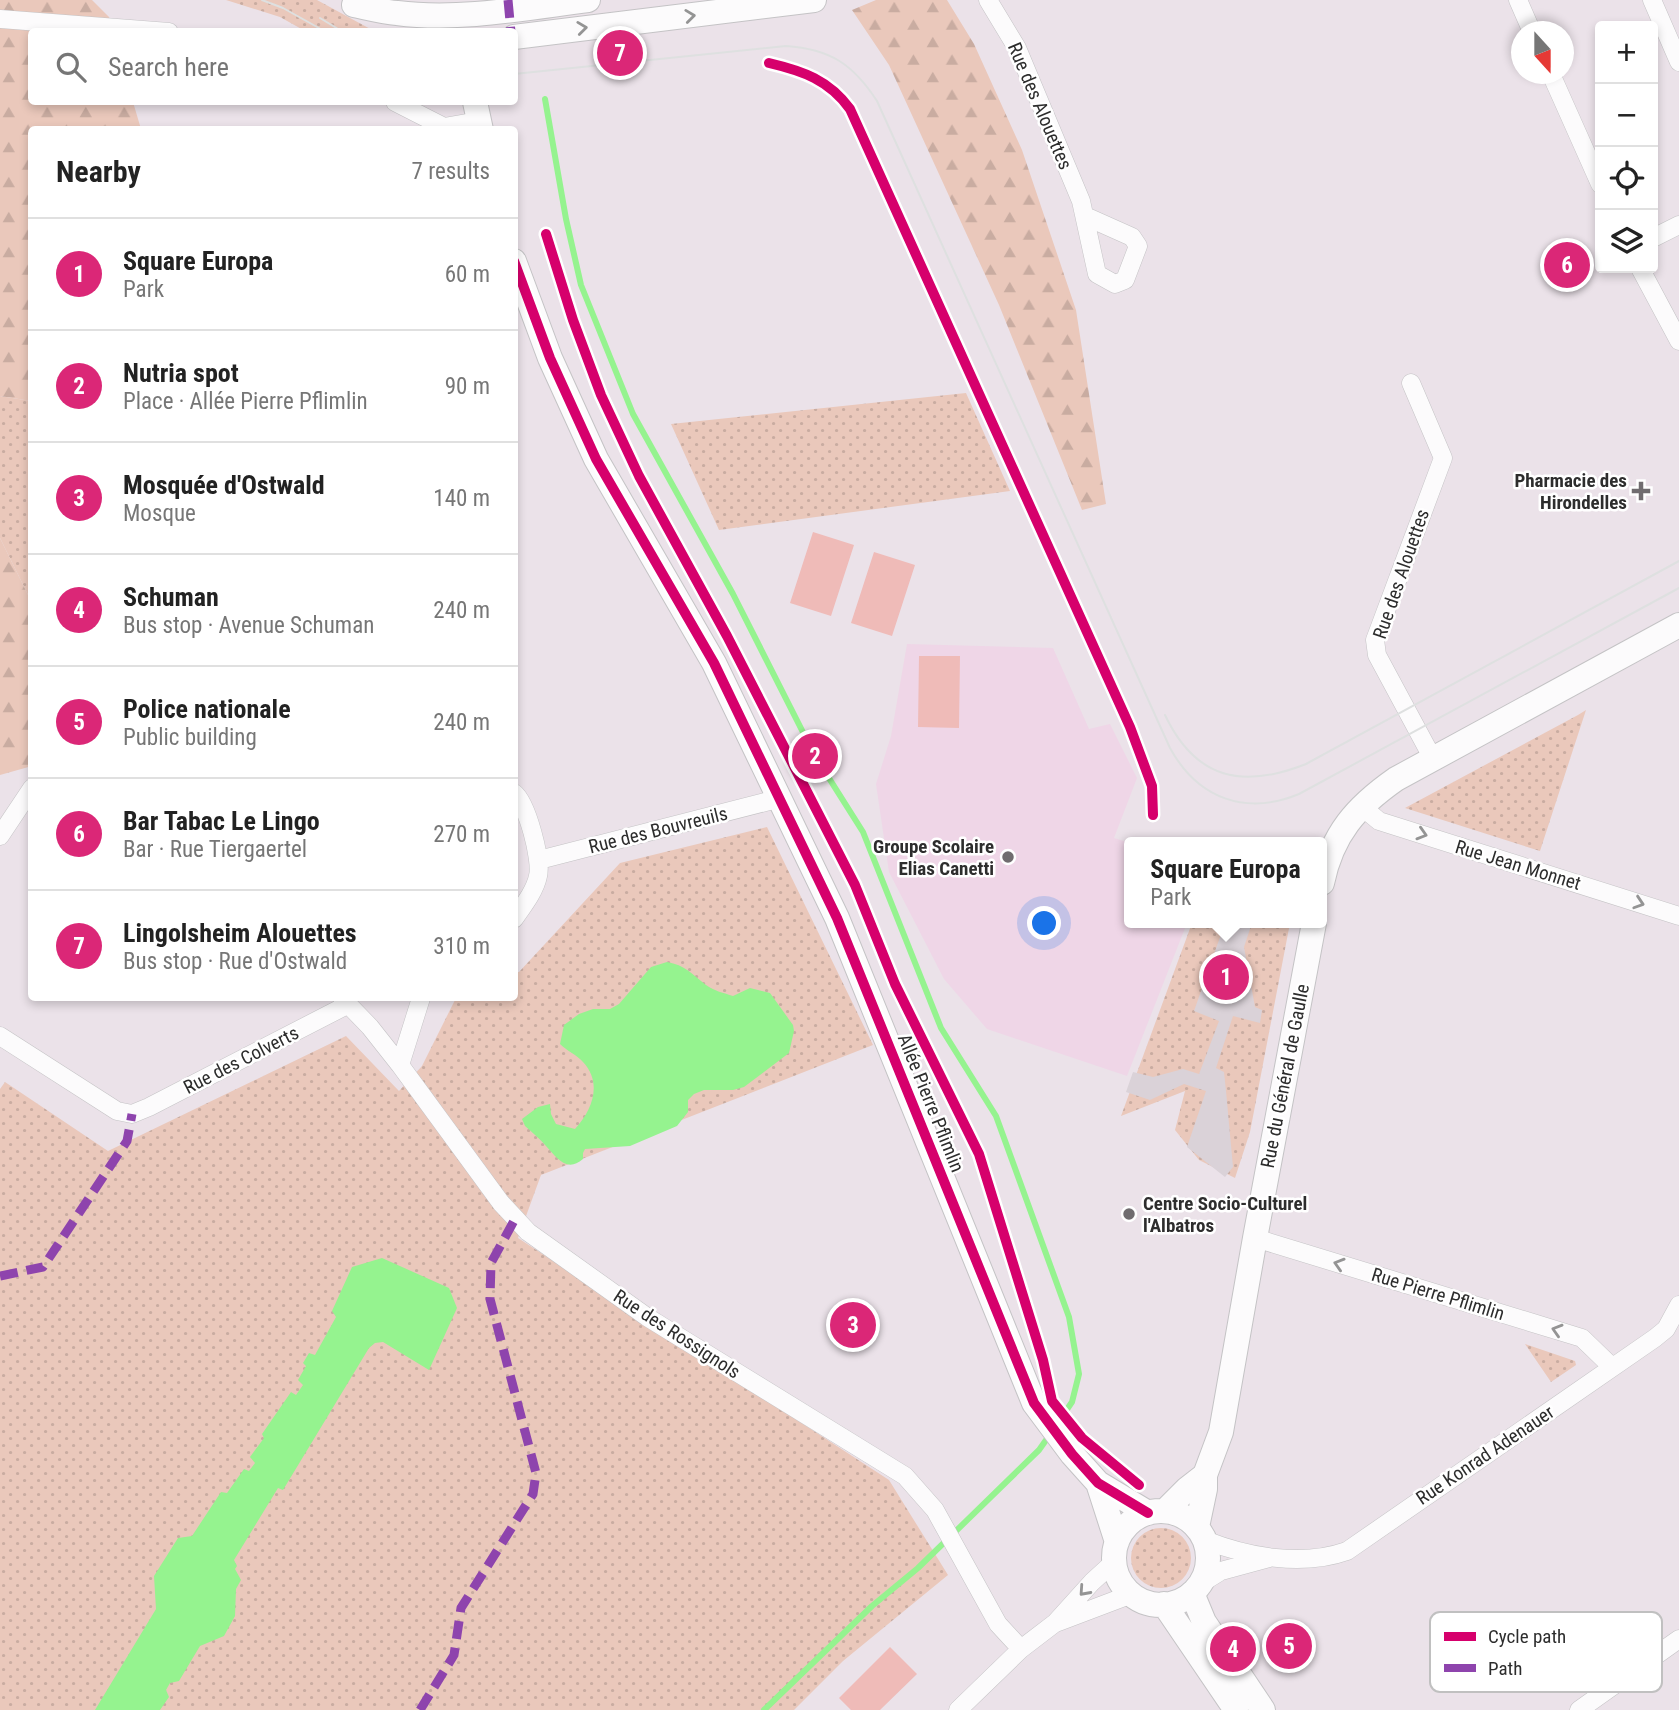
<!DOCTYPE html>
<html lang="en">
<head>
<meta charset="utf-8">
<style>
  :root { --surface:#fff; --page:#f6f6f6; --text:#222; --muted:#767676; --line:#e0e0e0; --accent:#db2777 }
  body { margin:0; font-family:"Roboto Condensed",sans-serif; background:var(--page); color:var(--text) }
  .controls { position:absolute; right:21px; top:21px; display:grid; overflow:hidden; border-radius:7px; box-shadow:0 4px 10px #0003 }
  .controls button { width:63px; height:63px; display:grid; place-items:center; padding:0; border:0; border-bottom:2px solid var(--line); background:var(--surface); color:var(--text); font:35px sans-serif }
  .compass { position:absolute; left:1511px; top:21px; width:63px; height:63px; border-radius:50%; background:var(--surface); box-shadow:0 4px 10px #0003; rotate:159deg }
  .you { position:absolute; left:1045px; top:924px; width:24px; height:24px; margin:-18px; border:5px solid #fff; border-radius:50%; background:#1a73e8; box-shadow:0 0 0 10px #1a73e833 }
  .badge { display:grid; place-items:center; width:46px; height:46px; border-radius:50%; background:var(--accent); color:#fff; font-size:23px; font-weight:700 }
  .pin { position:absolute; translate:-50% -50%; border:4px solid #fff; box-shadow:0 2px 7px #0006 }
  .popup { position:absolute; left:1124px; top:837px; width:203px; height:91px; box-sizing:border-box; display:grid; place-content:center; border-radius:7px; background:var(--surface); filter:drop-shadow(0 2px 5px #0005); font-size:23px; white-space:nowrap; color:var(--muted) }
  .popup b { font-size:26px; color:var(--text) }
  .popup::after { content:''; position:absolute; left:50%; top:100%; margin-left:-14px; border:14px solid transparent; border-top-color:var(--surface) }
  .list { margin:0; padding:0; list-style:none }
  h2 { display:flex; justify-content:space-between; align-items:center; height:91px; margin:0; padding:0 28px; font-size:30px }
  h2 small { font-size:23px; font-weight:400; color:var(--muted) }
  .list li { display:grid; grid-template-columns:46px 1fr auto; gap:21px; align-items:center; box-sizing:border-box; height:112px; padding:0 28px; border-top:2px solid var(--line) }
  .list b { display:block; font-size:26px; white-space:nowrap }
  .list p { margin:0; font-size:23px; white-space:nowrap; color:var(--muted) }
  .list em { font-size:23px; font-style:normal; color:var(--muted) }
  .icon { flex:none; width:38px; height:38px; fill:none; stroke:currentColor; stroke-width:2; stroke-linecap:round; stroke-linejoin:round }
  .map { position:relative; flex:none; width:1679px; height:1710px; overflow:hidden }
  .search { position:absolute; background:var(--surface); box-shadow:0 4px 10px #0003; left:28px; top:28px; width:490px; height:77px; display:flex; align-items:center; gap:18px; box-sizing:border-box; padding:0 24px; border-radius:7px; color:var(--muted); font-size:26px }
  .panel { position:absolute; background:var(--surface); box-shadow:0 4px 10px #0003; left:28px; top:126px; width:490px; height:875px; border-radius:7px }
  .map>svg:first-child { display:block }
  .education { fill:#efd6e7 }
  .grass { fill:url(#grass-dots) }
  .forest { fill:url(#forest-firs) }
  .pitch { fill:#efbbb8 }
  .plaza { fill:#dad2d8 }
  .water { fill:#95f38f }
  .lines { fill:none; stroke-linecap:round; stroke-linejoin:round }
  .stream { stroke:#95f38f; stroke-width:6 }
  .street-casing { stroke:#c4c3c5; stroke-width:19 }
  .secondary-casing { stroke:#c4c3c5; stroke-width:26 }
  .street { stroke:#fcfbfc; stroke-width:18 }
  .secondary { stroke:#fcfbfc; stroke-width:24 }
  .tram { stroke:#dee0e0; stroke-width:2 }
  .quiet { stroke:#8e44ad; stroke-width:9; stroke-dasharray:18 9; stroke-linecap:butt }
  .cycleway-casing { stroke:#fff; stroke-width:15 }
  .cycleway { stroke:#d6006c; stroke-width:10 }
  .oneway { stroke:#949494 }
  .poi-dot { fill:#706c6f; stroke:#fff; stroke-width:2.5 }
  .labels { text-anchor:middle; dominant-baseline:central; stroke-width:5; stroke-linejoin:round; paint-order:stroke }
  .street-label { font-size:19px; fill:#2d2d2d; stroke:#fff }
  .poi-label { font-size:19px; font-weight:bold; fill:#2d2d2d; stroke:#fff; text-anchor:end }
  .key { fill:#fff; stroke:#c0c0c0; stroke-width:2 }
  .key-label { font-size:19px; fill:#2d2d2d }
</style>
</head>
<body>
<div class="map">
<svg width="1679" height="1710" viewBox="0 0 1679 1710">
  <defs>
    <pattern id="grass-dots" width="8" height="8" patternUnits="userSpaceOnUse" patternTransform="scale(1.75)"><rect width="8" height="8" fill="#eac8bb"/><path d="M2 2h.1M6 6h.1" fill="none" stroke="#c9aca1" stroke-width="1.8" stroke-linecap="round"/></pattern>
    <pattern id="forest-firs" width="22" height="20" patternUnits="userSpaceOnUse" patternTransform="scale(1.75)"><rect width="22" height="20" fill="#eac8bb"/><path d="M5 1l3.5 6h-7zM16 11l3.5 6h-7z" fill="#c9aca1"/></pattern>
  </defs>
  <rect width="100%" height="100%" fill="#ebe2e9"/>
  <path class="education" d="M907,644L1053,648L1089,729L1110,724L1137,778L1114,838L1130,843V923H1187L1127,1076L987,1029L944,979L889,872L876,784L891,736Z"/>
  <path class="grass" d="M226,0H317L374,31H305L280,17Z
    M966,393L1010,491L719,530L671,424Z
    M0,396L31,401V601L0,538Z
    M1586,710L1540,851L1405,808L1578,715Z
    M767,827L873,1045L541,1175L518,1238L889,1480L948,1575L843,1661L794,1710H0V1089L5,1082L108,1151L346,1036L399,1091L422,1066L456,998H514L515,972H519L620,863Z
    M1192,923H1290L1250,1132L1235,1178L1199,1160L1175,1130L1185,1091L1121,1116Z
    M1525,1344L1575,1361L1576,1365L1551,1382Z
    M1131 1558a30 30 0 1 1 60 0a30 30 0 1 1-60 0Z"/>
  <path class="forest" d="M0,0H92L109,17L113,31L32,32V102H133L141,129L32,130L31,401L0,396Z
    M876,0H947L974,44L1022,150L1076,310L1106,504L1082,510L999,305L889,65L852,10Z
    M0,538L31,601L32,766L0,775Z"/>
  <path class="pitch" d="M813,532L854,545L831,616L790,603Z
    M874,552L915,565L892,636L851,623Z
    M919,656H960L959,728L918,727Z
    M890,1647L917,1674L880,1710H851L839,1698Z"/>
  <path class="plaza" d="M1225,923H1252L1244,947L1255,1007L1262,1010L1260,1023L1233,1016L1216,1068L1224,1072L1226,1091L1233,1167L1225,1177L1187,1147L1206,1091L1184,1084L1150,1100L1126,1092L1133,1072L1153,1077L1183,1069L1199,1074L1219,1021L1194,1011Z"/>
  <path class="water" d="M667,962C685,965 692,974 706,985C714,991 724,993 733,996L750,988L770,993L793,1025L794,1031L789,1053L744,1087L733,1090H704L694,1094L688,1100V1112L677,1126L630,1146L585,1149L583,1153V1159C567,1173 557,1158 546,1146C540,1139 532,1132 525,1126L522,1119L538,1107L550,1104L551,1114L556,1124L575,1129C592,1111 603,1083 583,1062C577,1055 567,1051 560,1044L564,1025L579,1014L593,1009H610L619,1004L651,967Z
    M382,1258L449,1288L457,1308L429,1370L383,1342L375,1343L369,1348L283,1490L278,1488L234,1560L237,1566L235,1569L241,1580L236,1589L235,1616L224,1636L200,1646L179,1681L170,1683L166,1690L169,1697L160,1710H95L156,1609L154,1576L178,1538L192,1536L221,1492L227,1493L244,1469L249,1471L255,1463L250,1457L264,1438L262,1434L291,1392L296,1395L303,1385L298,1380L306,1366L303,1363L309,1353L315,1355L336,1317L332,1311L352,1267Z"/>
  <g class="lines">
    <path class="stream" d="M545,99L566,219L581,285L633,414L733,594L815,756L863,832L941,1028L996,1116L1069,1317L1079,1374L1072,1402L1057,1424
      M764,1710L872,1606L918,1568L1039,1450L1051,1433"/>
    <g class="street-casing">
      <path id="street" d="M988,0L1017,48L1081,201L1097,274L1115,284L1125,280L1138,246L1132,237L1085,216
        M1518,0L1532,32
        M1652,0L1679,62
        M0,19L169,32
        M1551,74L1600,184
        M395,102L444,127L478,121
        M1653,238L1679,225
        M1640,268L1679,341
        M1411,383L1443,458L1375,640L1377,655L1433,759
        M514,793C527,803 542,860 538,876C535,891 523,906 514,919
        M1361,806L1379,821L1679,916
        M0,836L32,788
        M539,860L777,799
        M342,998L370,1027L400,1065L501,1203L528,1232L647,1317L905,1476L935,1510L998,1624L1021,1649
        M0,1036L117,1111L132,1114L149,1107L349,1004
        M400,1065L421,998
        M1255,1238L1582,1338L1612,1367
        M1205,1540C1248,1557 1302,1567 1347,1551L1655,1338L1666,1329L1679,1305
        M1200,1584L1221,1571L1269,1558
        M1058,1622L1132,1594
        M958,1710L1021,1649L1055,1623L1092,1582L1115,1561
        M1579,1710L1679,1639"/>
    </g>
    <g class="secondary-casing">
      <path id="secondary" d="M354,5C368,8 383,12 397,13C460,21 526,8 588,0
        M514,37L814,0
        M475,102L481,130
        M514,261L550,358L596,459L714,663L837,918L1034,1403L1072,1454L1098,1483L1148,1513
        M1322,883C1332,834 1356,807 1396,779L1679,625
        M1098,1483L1117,1542
        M1165,1511L1187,1489L1205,1475
        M1114 1558a47 47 0 1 1 94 0a47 47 0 1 1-94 0Z
        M1197,1527L1205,1489V1475L1221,1432L1255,1238L1314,923
        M1192,1593L1204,1622L1263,1710
        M1164,1604L1236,1710"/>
    </g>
    <use href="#street" class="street"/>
    <use href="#secondary" class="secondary"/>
    <path class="tram" d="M262,0L283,8L326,32
      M320,18L343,32
      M514,74L786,46C830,49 853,64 877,101L1170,748C1198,799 1246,816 1299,794L1679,588
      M1165,715C1196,780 1243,789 1306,764L1679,561"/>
    <path class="quiet" d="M508,0L511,32
      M0,1276L43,1267L127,1141L132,1114
      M420,1710L454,1655L461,1608L533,1494L536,1473L490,1299L491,1263L515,1219"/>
    <g class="cycleway-casing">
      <path id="cycleway" d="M769,63C803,71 829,80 850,109L1130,727L1152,786L1153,815
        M546,234L573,320L601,395L639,476L727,636L855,885L895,984L979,1154L1043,1360L1052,1401L1082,1438L1139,1485
        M514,261L550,358L596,459L714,663L837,918L1034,1403L1072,1454L1098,1483L1148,1513"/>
    </g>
    <use href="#cycleway" class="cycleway"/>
  </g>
  <defs><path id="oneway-chevron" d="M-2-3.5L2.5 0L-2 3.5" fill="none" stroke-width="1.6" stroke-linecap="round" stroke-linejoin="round" transform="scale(1.75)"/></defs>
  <g class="oneway">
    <use href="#oneway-chevron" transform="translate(690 16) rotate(-7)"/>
    <use href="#oneway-chevron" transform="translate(582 28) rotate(-7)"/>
    <use href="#oneway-chevron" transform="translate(1422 834) rotate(17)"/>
    <use href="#oneway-chevron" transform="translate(1639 903) rotate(18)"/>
    <use href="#oneway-chevron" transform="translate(1339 1264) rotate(-163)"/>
    <use href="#oneway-chevron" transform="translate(1557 1330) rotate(-163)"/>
    <use href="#oneway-chevron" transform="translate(1084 1591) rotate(132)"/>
  </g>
  <g class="poi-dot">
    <path d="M1637.5 480.5h7v7h7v7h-7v7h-7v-7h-7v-7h7z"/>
    <circle cx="1008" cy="857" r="7"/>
    <circle cx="1129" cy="1214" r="7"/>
  </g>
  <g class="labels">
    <g class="street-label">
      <text transform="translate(1040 106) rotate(67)">Rue des Alouettes</text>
      <text transform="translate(1401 574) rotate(-71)">Rue des Alouettes</text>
      <text transform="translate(658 830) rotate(-14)">Rue des Bouvreuils</text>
      <text transform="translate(1518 865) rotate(17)">Rue Jean Monnet</text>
      <text transform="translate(241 1060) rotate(-27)">Rue des Colverts</text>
      <text transform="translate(1285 1076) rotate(-79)">Rue du Général de Gaulle</text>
      <text transform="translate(931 1103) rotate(68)">Allée Pierre Pflimlin</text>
      <text transform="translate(1438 1294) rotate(17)">Rue Pierre Pflimlin</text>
      <text transform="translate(677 1334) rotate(33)">Rue des Rossignols</text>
      <text transform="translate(1485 1455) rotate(-34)">Rue Konrad Adenauer</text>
    </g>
    <g class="poi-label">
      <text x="1627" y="480">Pharmacie des<tspan x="1627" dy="22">Hirondelles</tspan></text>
      <text x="994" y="846">Groupe Scolaire<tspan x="994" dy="22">Elias Canetti</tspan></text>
      <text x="1143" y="1203" text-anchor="start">Centre Socio-Culturel<tspan x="1143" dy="22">l'Albatros</tspan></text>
    </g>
  </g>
  <rect x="1430" y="1612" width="232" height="80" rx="10" class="key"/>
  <rect x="1444" y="1632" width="32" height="9" fill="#d6006c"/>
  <rect x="1444" y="1664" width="32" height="8" fill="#8e44ad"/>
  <g class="key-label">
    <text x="1488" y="1643">Cycle path</text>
    <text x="1488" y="1675">Path</text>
  </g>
</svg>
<div class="controls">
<button>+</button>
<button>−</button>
<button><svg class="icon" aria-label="locate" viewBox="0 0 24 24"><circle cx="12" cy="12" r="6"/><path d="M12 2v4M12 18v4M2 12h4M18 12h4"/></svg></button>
<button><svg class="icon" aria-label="layers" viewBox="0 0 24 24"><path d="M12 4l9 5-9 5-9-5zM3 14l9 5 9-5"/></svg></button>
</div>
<svg class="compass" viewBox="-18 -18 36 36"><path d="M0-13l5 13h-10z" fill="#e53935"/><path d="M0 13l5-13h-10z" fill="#767676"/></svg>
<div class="you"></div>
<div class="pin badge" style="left:1226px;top:977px">1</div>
<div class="popup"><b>Square Europa</b>Park</div>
<div class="pin badge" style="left:815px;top:756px">2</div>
<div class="pin badge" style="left:853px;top:1325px">3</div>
<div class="pin badge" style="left:1233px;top:1649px">4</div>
<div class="pin badge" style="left:1289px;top:1646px">5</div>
<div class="pin badge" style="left:1567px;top:265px">6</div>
<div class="pin badge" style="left:620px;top:53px">7</div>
<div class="search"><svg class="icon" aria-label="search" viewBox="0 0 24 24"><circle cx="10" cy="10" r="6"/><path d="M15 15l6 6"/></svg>Search here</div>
<section class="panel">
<h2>Nearby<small>7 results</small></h2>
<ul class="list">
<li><span class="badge">1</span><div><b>Square Europa</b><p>Park</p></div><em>60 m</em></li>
<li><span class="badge">2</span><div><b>Nutria spot</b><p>Place · Allée Pierre Pflimlin</p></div><em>90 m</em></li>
<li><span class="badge">3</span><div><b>Mosquée d'Ostwald</b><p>Mosque</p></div><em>140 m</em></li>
<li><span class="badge">4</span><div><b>Schuman</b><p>Bus stop · Avenue Schuman</p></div><em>240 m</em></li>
<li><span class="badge">5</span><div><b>Police nationale</b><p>Public building</p></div><em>240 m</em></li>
<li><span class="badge">6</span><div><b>Bar Tabac Le Lingo</b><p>Bar · Rue Tiergaertel</p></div><em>270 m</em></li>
<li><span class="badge">7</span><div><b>Lingolsheim Alouettes</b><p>Bus stop · Rue d'Ostwald</p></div><em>310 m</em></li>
</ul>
</section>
</div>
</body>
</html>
